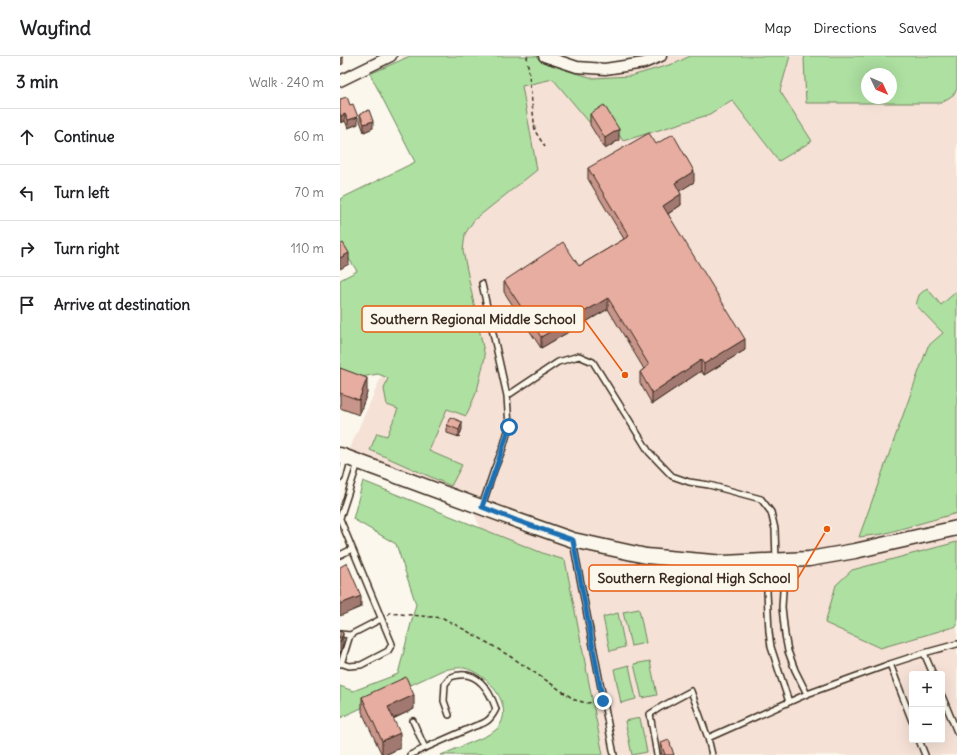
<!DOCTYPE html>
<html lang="en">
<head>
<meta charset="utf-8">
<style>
  :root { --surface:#fff; --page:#f6f6f6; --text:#202124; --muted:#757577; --line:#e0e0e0 }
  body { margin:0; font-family:Delius,sans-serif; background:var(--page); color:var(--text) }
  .controls { position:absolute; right:12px; bottom:12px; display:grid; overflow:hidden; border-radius:4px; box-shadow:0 4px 16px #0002 }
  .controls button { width:36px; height:36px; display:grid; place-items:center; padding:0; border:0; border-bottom:1px solid var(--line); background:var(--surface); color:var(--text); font:20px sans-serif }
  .compass { position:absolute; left:521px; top:12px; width:36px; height:36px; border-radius:50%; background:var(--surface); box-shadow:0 4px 16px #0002; rotate:134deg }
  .stop { position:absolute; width:12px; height:12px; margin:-9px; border:3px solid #1f6fb2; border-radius:50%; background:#fff }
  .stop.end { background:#1f6fb2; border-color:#fff; box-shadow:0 1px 4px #0008 }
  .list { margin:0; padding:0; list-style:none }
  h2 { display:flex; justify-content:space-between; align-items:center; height:52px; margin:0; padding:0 16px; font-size:17px }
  h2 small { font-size:13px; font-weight:400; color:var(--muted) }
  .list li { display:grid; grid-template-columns:26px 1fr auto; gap:12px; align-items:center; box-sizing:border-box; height:56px; padding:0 16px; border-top:1px solid var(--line) }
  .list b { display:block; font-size:15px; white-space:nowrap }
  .list em { font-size:13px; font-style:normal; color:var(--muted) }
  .icon { flex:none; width:22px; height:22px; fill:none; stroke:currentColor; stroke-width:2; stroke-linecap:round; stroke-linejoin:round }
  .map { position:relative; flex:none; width:617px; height:699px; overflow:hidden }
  header { display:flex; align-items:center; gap:24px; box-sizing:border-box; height:56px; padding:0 20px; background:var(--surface); border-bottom:1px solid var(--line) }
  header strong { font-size:19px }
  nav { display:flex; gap:22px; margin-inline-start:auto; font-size:14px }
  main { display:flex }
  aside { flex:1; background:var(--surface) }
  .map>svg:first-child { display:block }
  .built { fill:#f5e1d6; fill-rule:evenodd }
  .green { fill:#ade0a1; stroke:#748560; fill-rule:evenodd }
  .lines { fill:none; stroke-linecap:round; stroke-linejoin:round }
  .lane-casing { stroke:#3b2a1e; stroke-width:8 }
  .street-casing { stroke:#3b2a1e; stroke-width:13 }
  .secondary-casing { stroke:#3b2a1e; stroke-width:17 }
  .path { stroke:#3b2a1e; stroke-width:1.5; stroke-dasharray:4 3; stroke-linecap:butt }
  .lane { stroke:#fbf7ec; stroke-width:5 }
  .street { stroke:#fbf7ec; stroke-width:10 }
  .secondary { stroke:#fbf7ec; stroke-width:14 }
  .wall { fill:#c7958a; stroke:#3b2a1e }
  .shaded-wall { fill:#a27971; stroke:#3b2a1e }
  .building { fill:#e7ada1; stroke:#3b2a1e }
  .route { stroke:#1f6fb2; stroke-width:5 }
  .leader { fill:none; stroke:#e8590c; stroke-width:1.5 }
  .callout-dot { fill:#e8590c; stroke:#fbf7ec; stroke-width:1.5 }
  .callout { fill:#fbf7ec; stroke:#e8590c; stroke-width:1.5 }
  .callout-label { font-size:14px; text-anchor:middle; font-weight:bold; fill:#3b2a1e }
</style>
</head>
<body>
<header>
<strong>Wayfind</strong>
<nav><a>Map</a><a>Directions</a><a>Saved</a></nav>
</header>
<main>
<aside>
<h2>3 min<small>Walk · 240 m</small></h2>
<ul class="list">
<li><svg class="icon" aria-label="ahead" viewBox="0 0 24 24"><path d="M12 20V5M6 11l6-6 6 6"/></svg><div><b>Continue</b></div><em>60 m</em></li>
<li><svg class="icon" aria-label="left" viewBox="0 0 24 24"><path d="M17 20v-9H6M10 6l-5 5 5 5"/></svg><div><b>Turn left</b></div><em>70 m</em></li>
<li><svg class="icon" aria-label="right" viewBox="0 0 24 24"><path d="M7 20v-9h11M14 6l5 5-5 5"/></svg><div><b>Turn right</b></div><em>110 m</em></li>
<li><svg class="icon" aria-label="arrive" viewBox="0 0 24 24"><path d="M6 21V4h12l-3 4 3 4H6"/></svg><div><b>Arrive at destination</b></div></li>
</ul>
</aside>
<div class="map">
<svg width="617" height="699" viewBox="0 0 617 699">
  <rect width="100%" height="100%" fill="#fbf7ec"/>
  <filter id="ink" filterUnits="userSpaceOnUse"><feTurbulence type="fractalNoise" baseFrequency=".025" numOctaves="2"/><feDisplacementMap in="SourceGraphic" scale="8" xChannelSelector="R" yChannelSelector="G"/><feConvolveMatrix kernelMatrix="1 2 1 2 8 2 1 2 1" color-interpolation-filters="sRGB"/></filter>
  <g filter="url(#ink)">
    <path class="built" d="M61,0H204L265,13L321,0H617V699H233L130,447L6,401L129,122ZM527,18H551V42H527ZM572,618H602V684H572Z"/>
    <path class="green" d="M70,0H197L222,13L253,22L291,20L336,7L350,0H450L440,35L472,85L439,105L392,44L368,59L283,85L266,59L249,66L213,23L182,30L197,114L134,164L125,178L123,195L145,301L137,335L126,360L107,353L89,395L122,409L111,430L30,394L37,377L47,380L58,353L47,349L44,333L48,322L38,318L5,324L0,322V224L17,215L0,189V143L75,106L30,18Z
      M465,0H617V33L613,39L601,47H466L464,3ZM527,18H551V42H527Z
      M587,232L601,249L617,235V457L543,478L519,481L588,290L603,277L576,249L579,239Z
      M23,425L205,498L225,504L263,699H101C111,695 122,690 132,686C141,682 150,679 157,673C177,651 147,617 124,612C117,611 110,613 103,614L0,662V630L13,635L58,618L76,548L56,488L13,463Z
      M617,486V570L540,592L485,567L496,529L512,514Z
      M299,553L306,587L291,590L283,556Z
      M278,557L285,591L270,595L263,561Z
      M310,605L317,639L302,642L294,608Z
      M289,609L296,643L281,647L274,613Z
      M300,662L307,696L292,699L285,665Z"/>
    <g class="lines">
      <g class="lane-casing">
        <path id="lane" d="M142,228L167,340
          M0,422L5,402
          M142,450L154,414L163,392L169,371L167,340L218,306L239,300L253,306L309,396L332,420L349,426L369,429L421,443L431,456L435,473L436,505L442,521L443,535L442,551L445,579L448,595L455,614L467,638
          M0,462L18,407
          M0,463L52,588L48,595L21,609L9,610L0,607
          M233,486L274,699
          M0,499L12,493
          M436,505L428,521L427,536L429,576L431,591L449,646
          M0,578L10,579L41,563
          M584,597L593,618
          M1,608L10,579
          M550,608L572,665
          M602,640L617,676
          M368,682L467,638L550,608L584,597L617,588
          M579,684L585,699
          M85,692L135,670C147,667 151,663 156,653C150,636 140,617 120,619C117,619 114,620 111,621C109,623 107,626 105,628L104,645L109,659
          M70,699L85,692L73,665
          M317,699L310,658L321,651L351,635L368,682L372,699"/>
      </g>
      <g class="street-casing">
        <path id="street" d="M204,0L237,11L265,13L304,7L321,0
          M0,25L51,0"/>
      </g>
      <g class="secondary-casing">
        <path id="secondary" d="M0,399L179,465L233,484L306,500L384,507L469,503L515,495L617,472"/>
      </g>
      <path class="path" d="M187,0L195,75L205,91
        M48,559L49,557L103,562L138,581L176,604L235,644L247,647L256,646"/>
      <use href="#lane" class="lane"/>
      <use href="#street" class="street"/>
      <use href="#secondary" class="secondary"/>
    </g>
    <path class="wall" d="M0,43L18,68L8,72L5,65L1,67L0,64Z
      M20,58L33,72L24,76L20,65Z
      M250,58L279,84L265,93L250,69Z
      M316,88L354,126L339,135L341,149L328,158L405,294L364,319L361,315L312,348L300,327V316L304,313L268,253L201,292L164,236V225L239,210L284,183L248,123V112Z
      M0,312L27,337L19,359L0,352Z
      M107,369L122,373L119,381L107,377Z
      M22,641L74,653L53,663L60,692L45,699H42L22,656Z
      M321,687L334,699H322L321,695Z"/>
    <path class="shaded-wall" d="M3,1V8L0,9V2Z
      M5,58V65L1,67V60Z
      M18,61V68L8,72V64Z
      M33,65V72L24,76V68Z
      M279,73V84L265,93V82Z
      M354,115V126L335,138V127Z
      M341,138V149L323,161V150Z
      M9,197V208L0,213V202Z
      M268,242V253L201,292V281Z
      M405,283V294L364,319V308Z
      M361,304V315L312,348V337Z
      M27,322V337L19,359V344Z
      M122,366V373L119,381V374Z
      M21,540V551L0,560V548Z
      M3,577V588L0,598V587Z
      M74,639V653L48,665V651Z
      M60,677V692L45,699H42V685Z"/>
    <path class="building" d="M7,41L10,49L13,48L18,61L8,64L5,58L1,60L0,57V43Z
      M264,49L279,73L265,82L250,58Z
      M29,54L33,65L24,68L20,58Z
      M309,77L316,88L333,78L354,115L335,127L341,138L323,150L405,283L364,308L361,304L312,337L300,316L309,309L268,242L201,281L164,225L223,186L239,210L289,180L248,112Z
      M3,187L9,197L0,202V189Z
      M0,312L27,322L19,344L0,337Z
      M110,361L122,366L119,374L107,369Z
      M7,507L21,540L0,548V511Z
      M0,575L3,577L0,587Z
      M66,621L74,639L48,651L60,677L42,685L22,641Z
      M329,684L334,699H325L321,687Z"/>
  </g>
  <g class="lines" filter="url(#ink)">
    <path class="route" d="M169,371C162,398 151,424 142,451L178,465L233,484L263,645"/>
  </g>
  <path class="leader" d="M285 319L244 263M487 473L458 522"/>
  <g class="callout-dot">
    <circle cx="285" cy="319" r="4"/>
    <circle cx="487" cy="473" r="4"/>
  </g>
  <g class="callout">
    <rect x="22" y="250" width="222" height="26" rx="4"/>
    <rect x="249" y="509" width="209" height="26" rx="4"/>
  </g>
  <g class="callout-label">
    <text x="133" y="268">Southern Regional Middle School</text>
    <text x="354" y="527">Southern Regional High School</text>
  </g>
</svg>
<div class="controls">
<button>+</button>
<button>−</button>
</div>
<svg class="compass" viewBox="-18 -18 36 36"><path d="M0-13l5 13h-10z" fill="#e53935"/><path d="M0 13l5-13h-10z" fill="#757577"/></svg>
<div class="stop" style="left:169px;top:371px"></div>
<div class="stop end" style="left:263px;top:645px"></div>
</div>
</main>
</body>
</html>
